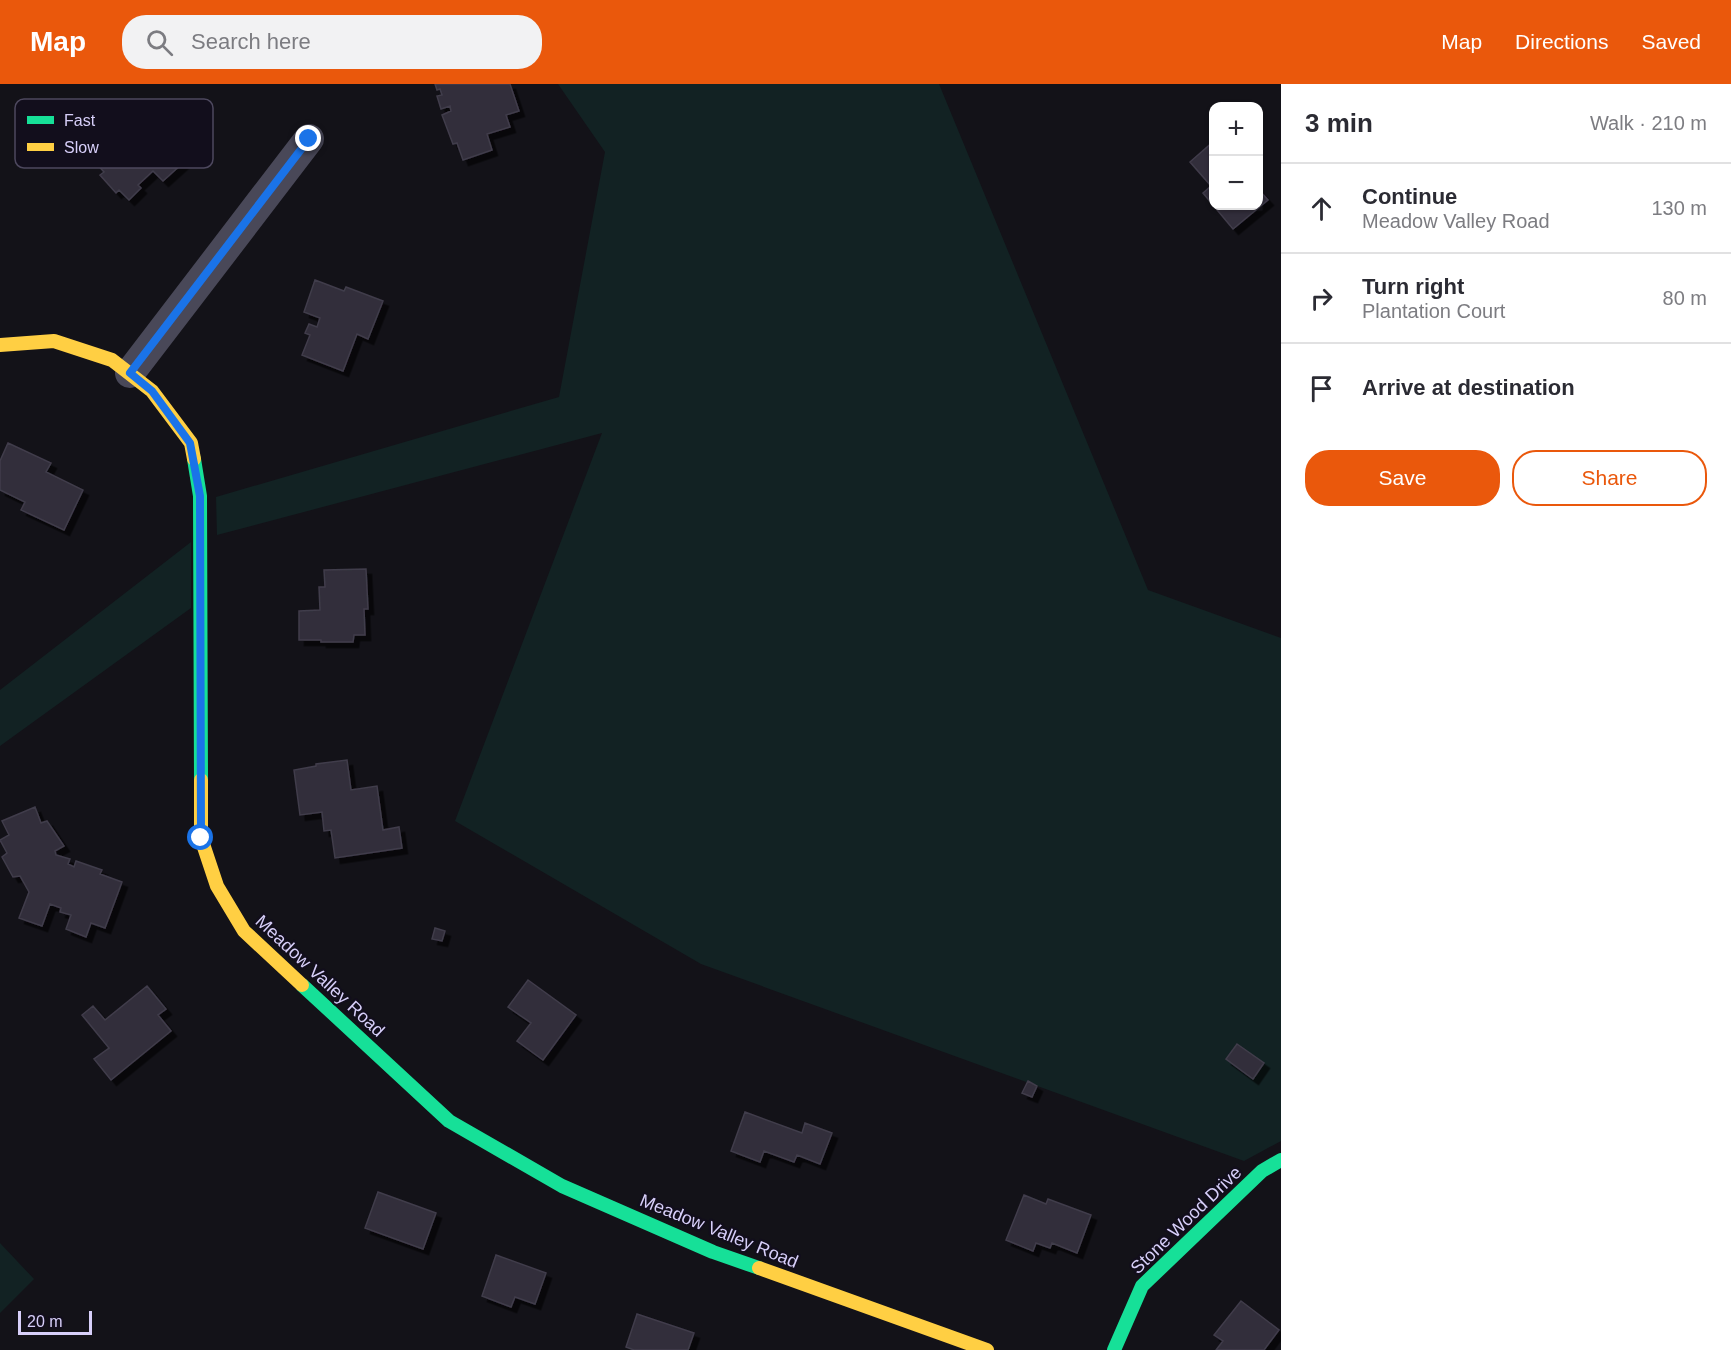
<!DOCTYPE html>
<html lang="en">
<head>
<meta charset="utf-8">
<style>
  :root { --surface:#fff; --page:#f2f2f3; --text:#2b2b33; --muted:#7c7c81; --line:#e1e1e2; --accent:#ea580c }
  body { margin:0; font-family:Arial,sans-serif; background:var(--page); color:var(--text) }
  .controls { position:absolute; right:18px; top:18px; display:grid; overflow:hidden; border-radius:12px; box-shadow:0 2px 4px #0004 }
  .controls button { width:54px; height:54px; display:grid; place-items:center; padding:0; border:0; border-bottom:2px solid var(--line); background:var(--surface); color:var(--text); font:30px sans-serif }
  .scale { position:absolute; left:18px; bottom:15px; width:74px; box-sizing:border-box; padding-left:6px; border:3px solid #d7cff9; border-top:0; font-size:16px; line-height:21px; white-space:nowrap; color:#d7cff9; -webkit-text-stroke:4px #120e1c; paint-order:stroke }
  .stop { position:absolute; width:18px; height:18px; margin:-14px; border:4px solid #1a73e8; border-radius:50%; background:#fff }
  .stop.end { background:#1a73e8; border-color:#fff; box-shadow:0 2px 6px #0008 }
  .list { margin:0; padding:0; list-style:none }
  h2 { display:flex; justify-content:space-between; align-items:center; height:78px; margin:0; padding:0 24px; font-size:26px }
  h2 small { font-size:20px; font-weight:400; color:var(--muted) }
  .list li { display:grid; grid-template-columns:39px 1fr auto; gap:18px; align-items:center; box-sizing:border-box; height:90px; padding:0 24px; border-top:2px solid var(--line) }
  .list b { display:block; font-size:22px; white-space:nowrap }
  .list p { margin:0; font-size:20px; white-space:nowrap; color:var(--muted) }
  .list em { font-size:20px; font-style:normal; color:var(--muted) }
  .actions { display:flex; gap:12px; padding:18px 24px }
  .actions a { flex:1; padding:14px 0; border:2px solid var(--accent); border-radius:24px; text-align:center; font-size:21px; color:var(--accent) }
  .actions .main { background:var(--accent); color:#fff }
  .icon { flex:none; width:33px; height:33px; fill:none; stroke:currentColor; stroke-width:2; stroke-linecap:round; stroke-linejoin:round }
  .map { position:relative; flex:none; width:1281px; height:1266px; overflow:hidden }
  header { display:flex; align-items:center; gap:36px; box-sizing:border-box; height:84px; padding:0 30px; background:var(--accent); color:#fff }
  header strong { font-size:28px }
  nav { display:flex; gap:33px; margin-inline-start:auto; font-size:21px }
  .search { width:420px; height:54px; background:var(--page); display:flex; align-items:center; gap:15px; box-sizing:border-box; padding:0 21px; border-radius:24px; color:var(--muted); font-size:22px }
  main { display:flex }
  aside { flex:1; background:var(--surface) }
  .map>svg:first-child { display:block }
  .green { fill:#122223 }
  .building { fill:#312f3a; stroke:#413c4b; stroke-width:1.5; filter:url(#shadow) }
  .lines { fill:none; stroke-linecap:round; stroke-linejoin:round }
  .street { stroke:#494858; stroke-width:30 }
  .fast { stroke:#16e098; stroke-width:14 }
  .slow { stroke:#ffcf43; stroke-width:14 }
  .route { stroke:#1a73e8; stroke-width:8 }
  .labels { text-anchor:middle; dominant-baseline:central; stroke-width:4.5; stroke-linejoin:round; paint-order:stroke }
  .street-label { font-size:18px; fill:#d7cff9; stroke:#120e1c }
  .key { fill:#120e1c; stroke:#4d485e; stroke-width:1.5 }
  .key-label { font-size:16px; fill:#d7cff9 }
</style>
</head>
<body>
<header>
<strong>Map</strong>
<div class="search"><svg class="icon" aria-label="search" viewBox="0 0 24 24"><circle cx="10" cy="10" r="6"/><path d="M15 15l6 6"/></svg>Search here</div>
<nav><a>Map</a><a>Directions</a><a>Saved</a></nav>
</header>
<main>
<div class="map">
<svg width="1281" height="1266" viewBox="0 0 1281 1266">
  <defs>
    <filter id="shadow"><feDropShadow dx="5.5" dy="5.5" stdDeviation="0" flood-color="#0009"/></filter>
  </defs>
  <rect width="100%" height="100%" fill="#131218"/>
  <path class="green" d="M558,0H939L1148,506L1281,554V1057L1244,1077L701,880L455,737L602,349L217,451L216,413L559,313L605,68Z
    M191,458V524L0,662V606Z
    M0,1159L34,1195L0,1229Z"/>
  <path class="building" d="M435,0H510L519,27L506,31L510,43L487,50L492,66L463,76L457,59L453,60L442,31L451,27L450,22L441,25L437,12L442,11L440,5L437,6Z
    M130,19L144,34L159,20L180,42L174,48L194,69L163,97L153,87L138,101L141,104L129,116L119,106L116,109L100,91L104,88L96,79L119,58L112,50L121,42L114,34Z
    M1214,57V122H1258V105L1268,116L1233,145L1203,109L1211,102L1190,78Z
    M315,196L344,207L346,203L383,217L368,255L357,250L343,287L302,271L310,251L305,249L309,240L317,243L320,234L304,228Z
    M8,359L51,379L46,388L83,406L64,446L21,426L25,418L0,406V377Z
    M366,485L368,525H364L365,551H354L353,558H321V556H299V527L320,526L319,503H325L324,486Z
    M347,676L351,706L377,702L383,746L399,743L402,764L335,774L331,746L324,747L322,728L300,731L294,686L316,682V680Z
    M35,723L41,739L47,737L64,762L55,767L56,771L70,775L68,780L74,783L76,777L102,786L100,790L122,798L105,844L91,839L86,853L66,845L71,831L60,828L61,824L50,820L42,842L19,834L29,808L20,792L13,793L2,773L7,769L0,756L9,751L2,737Z
    M435,844L445,847L442,857L432,855Z
    M528,896L576,931L543,976L517,957L531,939L508,923Z
    M147,902L166,925L158,931L171,947L111,996L94,975L109,964L82,931L93,922L105,936Z
    M1237,960L1264,979L1253,995L1226,975Z
    M1028,997L1037,1002L1032,1013L1022,1009Z
    M745,1028L802,1049L805,1039L832,1049L820,1080L797,1071L794,1078L764,1067L760,1078L731,1067Z
    M378,1108L436,1129L423,1165L365,1144Z
    M1024,1111L1046,1120L1048,1115L1091,1131L1077,1169L1052,1159L1050,1164L1036,1159L1033,1167L1006,1156Z
    M496,1171L546,1189L535,1220L515,1213L511,1223L482,1212Z
    M1241,1217L1279,1246L1264,1266H1216L1223,1257L1214,1251Z
    M637,1230L694,1249L688,1266H634L626,1263Z"/>
  <g class="lines">
    <path class="street" d="M130,289L309,55"/>
    <path class="fast" d="M194,375L200,412L201,696
      M302,901L449,1037L562,1102L713,1168L759,1184
      M1114,1266L1142,1202L1262,1087L1281,1076"/>
    <path class="slow" d="M0,261L54,257L112,276L152,307L191,359L194,375
      M201,696V754L217,802L244,847L302,901
      M759,1184L987,1266"/>
  </g>
  <g class="lines">
    <path class="route" d="M201,754L200,412L190,359L152,307L130,289L309,55"/>
  </g>
  <g class="labels">
    <g class="street-label">
      <text transform="translate(320 892) rotate(43)">Meadow Valley Road</text>
      <text transform="translate(1186 1136) rotate(-44)">Stone Wood Drive</text>
      <text transform="translate(719 1147) rotate(22)">Meadow Valley Road</text>
    </g>
  </g>
  <rect x="15" y="15" width="198" height="69" rx="9" class="key"/>
  <rect x="27" y="32" width="27" height="8" fill="#16e098"/>
  <rect x="27" y="59" width="27" height="8" fill="#ffcf43"/>
  <g class="key-label">
    <text x="64" y="42">Fast</text>
    <text x="64" y="69">Slow</text>
  </g>
</svg>
<div class="controls">
<button>+</button>
<button>−</button>
</div>
<div class="scale">20 m</div>
<div class="stop" style="left:201px;top:754px"></div>
<div class="stop end" style="left:309px;top:55px"></div>
</div>
<aside>
<h2>3 min<small>Walk · 210 m</small></h2>
<ul class="list">
<li><svg class="icon" aria-label="ahead" viewBox="0 0 24 24"><path d="M12 20V5M6 11l6-6 6 6"/></svg><div><b>Continue</b><p>Meadow Valley Road</p></div><em>130 m</em></li>
<li><svg class="icon" aria-label="right" viewBox="0 0 24 24"><path d="M7 20v-9h11M14 6l5 5-5 5"/></svg><div><b>Turn right</b><p>Plantation Court</p></div><em>80 m</em></li>
<li><svg class="icon" aria-label="arrive" viewBox="0 0 24 24"><path d="M6 21V4h12l-3 4 3 4H6"/></svg><div><b>Arrive at destination</b></div></li>
</ul>
<div class="actions"><a class="main">Save</a><a>Share</a></div>
</aside>
</main>
</body>
</html>
